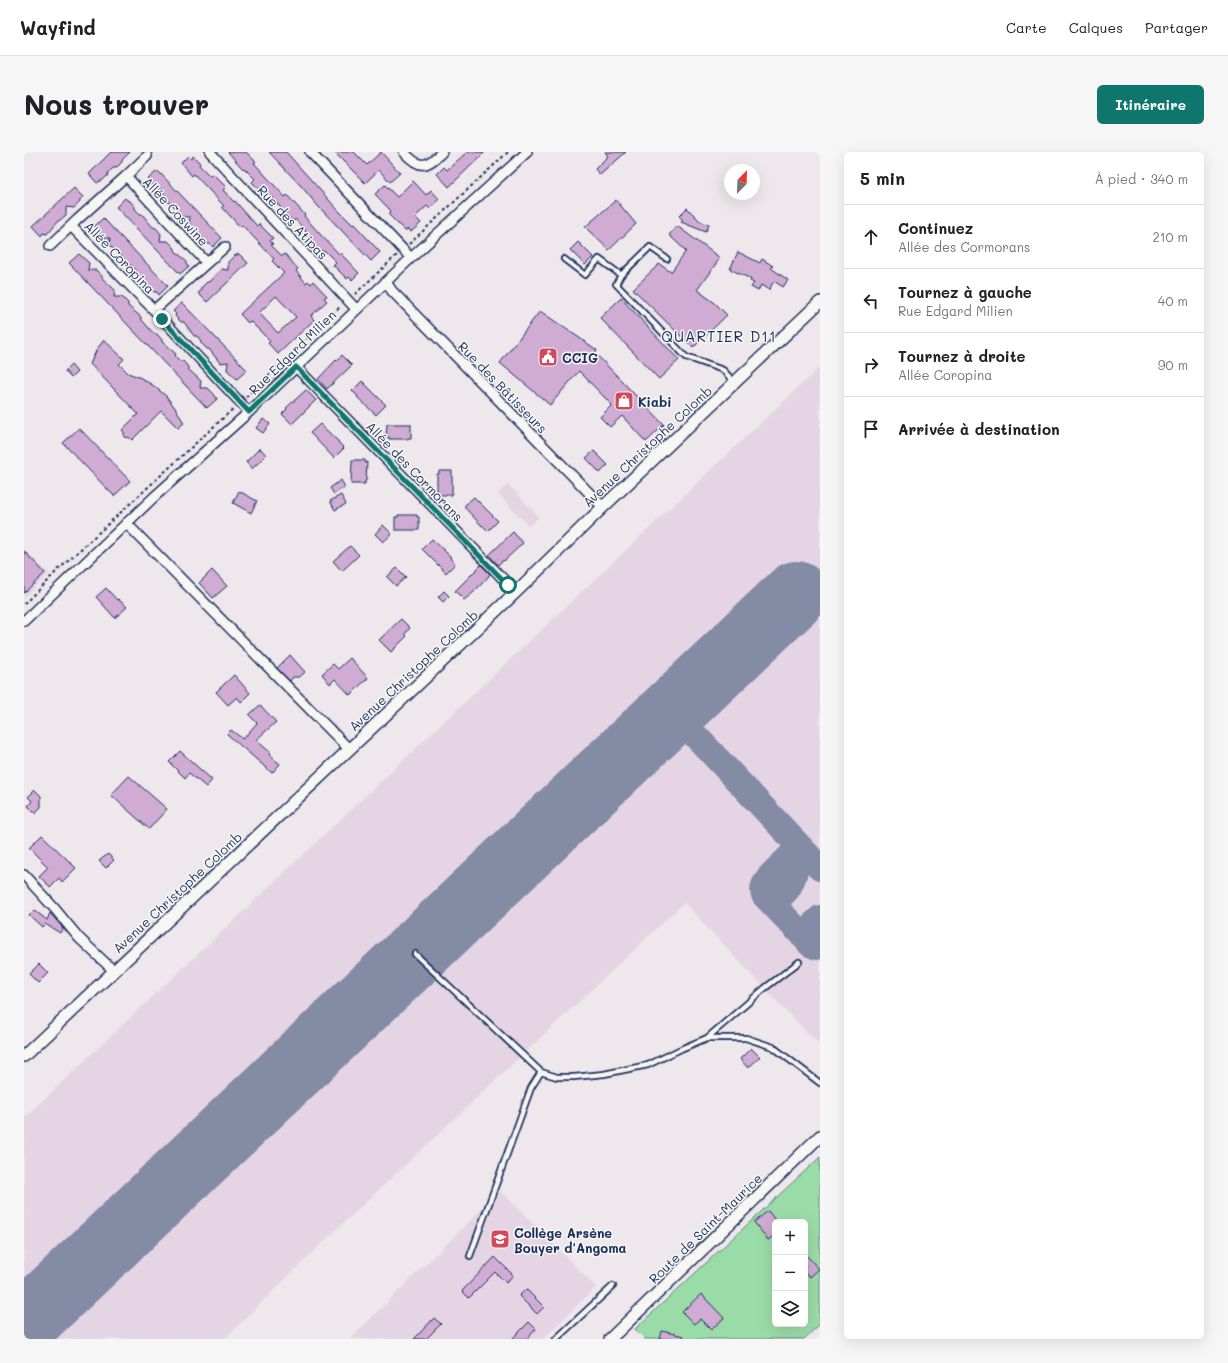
<!DOCTYPE html>
<html lang="fr">
<head>
<meta charset="utf-8">
<style>
  :root { --surface:#fff; --page:#f6f6f6; --text:#202124; --muted:#757577; --line:#e0e0e0; --accent:#0f766e }
  body { margin:0; font-family:Mali,sans-serif; background:var(--page); color:var(--text) }
  .controls { position:absolute; right:12px; bottom:12px; display:grid; overflow:hidden; border-radius:6px; box-shadow:0 4px 16px #0002 }
  .controls button { width:36px; height:36px; display:grid; place-items:center; padding:0; border:0; border-bottom:1px solid var(--line); background:var(--surface); color:var(--text); font:20px sans-serif }
  .compass { position:absolute; left:700px; top:12px; width:36px; height:36px; border-radius:50%; background:var(--surface); box-shadow:0 4px 16px #0002; rotate:23deg }
  .stop { position:absolute; width:12px; height:12px; margin:-9px; border:3px solid #0f766e; border-radius:50%; background:#fff }
  .stop.end { background:#0f766e; border-color:#fff; box-shadow:0 1px 4px #0008 }
  .list { margin:0; padding:0; list-style:none }
  h2 { display:flex; justify-content:space-between; align-items:center; height:52px; margin:0; padding:0 16px; font-size:17px }
  h2 small { font-size:13px; font-weight:400; color:var(--muted) }
  .list li { display:grid; grid-template-columns:26px 1fr auto; gap:12px; align-items:center; box-sizing:border-box; height:64px; padding:0 16px; border-top:1px solid var(--line) }
  .list b { display:block; font-size:15px; white-space:nowrap }
  .list p { margin:0; font-size:13px; white-space:nowrap; color:var(--muted) }
  .list em { font-size:13px; font-style:normal; color:var(--muted) }
  .icon { flex:none; width:22px; height:22px; fill:none; stroke:currentColor; stroke-width:2; stroke-linecap:round; stroke-linejoin:round }
  .map { position:relative; flex:none; width:796px; height:1187px; overflow:hidden; border-radius:6px }
  header { display:flex; align-items:center; gap:24px; box-sizing:border-box; height:56px; padding:0 20px; background:var(--surface); border-bottom:1px solid var(--line) }
  header strong { font-size:19px }
  nav { display:flex; gap:22px; margin-inline-start:auto; font-size:14px }
  .intro { display:flex; align-items:center; justify-content:space-between; box-sizing:border-box; height:96px; padding:0 24px }
  h1 { margin:0; font-size:28px }
  .button { padding:10px 18px; border-radius:6px; background:var(--accent); color:#fff; font-size:14px; font-weight:700 }
  main { display:flex; gap:24px; padding:0 24px }
  aside { flex:1; background:var(--surface); border-radius:6px; box-shadow:0 4px 16px #0002 }
  .map>svg:first-child { display:block }
  .built { fill:#e5d5e4 }
  .green { fill:#9adca7; stroke:#5a8682; fill-rule:evenodd }
  .lines { fill:none; stroke-linecap:round; stroke-linejoin:round }
  .taxiway { stroke:#848ba5; stroke-width:26 }
  .runway { stroke:#848ba5; stroke-width:66 }
  .building { fill:#d0abd3; stroke:#1b2f5e; fill-rule:evenodd }
  .service-casing { stroke:#1b2f5e; stroke-width:8 }
  .minor-casing { stroke:#1b2f5e; stroke-width:12 }
  .tertiary-casing { stroke:#1b2f5e; stroke-width:14 }
  .path { stroke:#1b2f5e; stroke-width:2; stroke-dasharray:3 3; stroke-linecap:butt }
  .service { stroke:#f6f6f2; stroke-width:4.5 }
  .minor { stroke:#f6f6f2; stroke-width:9 }
  .tertiary { stroke:#f6f6f2; stroke-width:11 }
  .route { stroke:#0f766e; stroke-width:5 }
  .labels { text-anchor:middle; dominant-baseline:central; stroke-width:3; stroke-linejoin:round; paint-order:stroke }
  .street-label { font-size:13px; fill:#1b2f5e; stroke:#f6f6f2 }
  .poi-label { font-size:13px; font-weight:bold; fill:#1b2f5e; stroke:#f6f6f2; text-anchor:start }
  .quarter-label { font-size:15px; letter-spacing:1px; fill:#1b2f5e; stroke:#f6f6f2 }
</style>
</head>
<body>
<header>
<strong>Wayfind</strong>
<nav><a>Carte</a><a>Calques</a><a>Partager</a></nav>
</header>
<div class="intro"><h1>Nous trouver</h1><a class="button">Itinéraire</a></div>
<main>
<div class="map">
<svg width="796" height="1187" viewBox="0 0 796 1187">
  <rect width="100%" height="100%" fill="#eee7ec"/>
  <filter id="ink" filterUnits="userSpaceOnUse"><feTurbulence type="fractalNoise" baseFrequency=".025" numOctaves="2"/><feDisplacementMap in="SourceGraphic" scale="8" xChannelSelector="R" yChannelSelector="G"/><feConvolveMatrix kernelMatrix="1 2 1 2 8 2 1 2 1" color-interpolation-filters="sRGB"/></filter>
  <g filter="url(#ink)">
    <path class="built" d="M796,215V893L760,857L660,751L294,1095L200,1187H0V966Z
      M484,332L515,365L505,374L474,342Z
      M0,397L25,422L0,445Z
      M476,1039L572,1135L519,1187H326Z"/>
    <path class="green" d="M796,1005V1172L780,1187H621L611,1177ZM751,1070H781V1172H751Z"/>
    <g class="lines">
      <path class="taxiway" d="M741,471C752,468 782,464 780,449L776,444L772,442
        M674,535C662,550 656,559 666,578L796,716
        M628,578C643,572 651,571 666,578
        M771,690C771,694 770,698 768,702C760,713 734,728 740,743L781,786
        M743,746C768,748 769,722 776,704
        M793,795L786,792L781,786L784,777L796,766"/>
      <path class="runway" d="M0,1172L772,442"/>
    </g>
    <path class="building" d="M87,0H106L98,8V10L92,16H89L84,21V23L78,29H76L73,31L65,22Z
      M204,0H222L232,10L230,11L261,45L263,43L281,63L280,64L295,81L315,102L316,101L335,121L328,128L325,125L323,127L309,113L312,110L301,99L299,100L297,98L294,100L280,85L283,83L281,80L282,79L271,67L269,70L244,41L241,44L228,30L231,27L220,16L219,17Z
      M245,0H262L313,57L329,73L330,72L356,100L347,109L293,53L278,35Z
      M310,0H330L343,13L357,0L376,21L366,30L355,18L341,31Z
      M443,0H461L425,35L413,22L420,15L423,18Z
      M581,0H602L576,23L571,17L584,4Z
      M164,4L167,7L169,4L176,11L175,13L186,24L189,22L202,35L199,38L210,50L211,49L233,74L235,72L249,86L246,89L249,92L247,93L258,104L261,102L274,117L272,119L282,131L284,129L287,132L289,129L303,144L300,146L303,149L287,164L290,168L254,202L244,191L246,189L226,169L224,171L216,162L260,121L248,109L250,107L236,92L218,73L216,75L198,55L200,54L170,22L168,24L157,11ZM252,144L272,165L254,181L235,161Z
      M132,20H135L198,86L189,95L186,92H184L178,86L176,81L165,73L166,65H158L152,59V57L150,54L139,46L140,38H132L126,32V30L124,27Z
      M389,29L402,43L407,38L415,47L406,57L403,54L391,65L397,71L387,80L384,77L381,79L364,62L367,59L351,42L361,33L373,45Z
      M50,36L59,45L56,48V50L50,56L42,55V63L36,68L34,69L23,82L20,81L18,84L9,74Z
      M101,46L103,48L106,49L111,55V57L116,62H118L127,73L129,75L132,76L137,82L136,89H144L150,95L152,100L163,109V111L165,114L156,122L92,55Z
      M592,48L612,72L585,98L561,75Z
      M663,56L676,69L685,73L682,80L657,70L659,68L655,64Z
      M79,66L144,134L135,143L133,140H130L119,127L117,126L111,120V118L107,113H104L94,99H91L85,93L86,86H78L73,80V77L70,75Z
      M653,74L696,106L673,138L691,151L703,163L669,196L609,137L635,112L647,120L662,99L645,83Z
      M554,90L569,105L561,113L546,98Z
      M714,100L736,111L738,107L749,114L747,116L764,128L759,135L750,129L745,138L737,133L734,139L727,135L730,131L726,129L727,127L706,117Z
      M55,102L65,111L64,118H72L78,124V126L91,138L90,145H98L104,151V154L117,165V167L124,175L130,182H133L138,188V190L152,202L151,204L156,209H159L164,215V217L177,229L176,236H184L190,242L193,247L183,256L45,111Z
      M215,102L224,111L183,150L174,141L177,139V136L183,130H185L197,117L204,118V110L210,104Z
      M597,146L655,208L635,227L576,166Z
      M158,151L223,218L213,227L203,218L204,210L196,211L185,197H183L177,191V189L173,184H170L160,170H157L151,164L152,162L149,159Z
      M516,159L573,198L571,201L640,273L622,290L598,264L586,275L576,265L588,253L555,219L526,253L476,211Z
      M80,188L100,207L95,212L104,221L117,226L130,234L142,244L152,257L160,271L154,276L137,259L108,288L106,286L100,285V280L98,278L114,262L66,212L73,197Z
      M318,203L328,213L303,237L294,227L312,208L313,209Z
      M47,213L53,220L47,226L41,219Z
      M338,229L362,253L352,263L333,245L334,244L328,239Z
      M282,238L292,248L268,272L258,262L263,257L262,256Z
      M239,267L246,272L239,281L232,276Z
      M296,272L315,290H314L320,296L310,306L286,281Z
      M363,272H387V286H384V287H365V285H362Z
      M55,276L106,329L90,344L39,291Z
      M236,296L242,303L228,317L222,310Z
      M570,299L584,313L576,321L562,306Z
      M328,308H341V311L343,310L342,329H341V332H327Z
      M415,319H428V343H415V341H413V322H415Z
      M317,328L321,335L310,342L306,336Z
      M215,339L233,349L227,361L209,351Z
      M317,343L322,352L311,358L306,349Z
      M450,345L474,369L464,379L458,373V374L441,356V353Z
      M374,363H393V365H395V378H371V365H374Z
      M359,373L368,382L359,390L351,382Z
      M489,380L499,391L480,409L479,408L474,413L465,403Z
      M408,387L427,405L426,406L431,412L422,421L398,397Z
      M326,394L335,403L318,419L309,409Z
      M0,399L21,421L0,441Z
      M457,413L466,422L464,424H465L450,440L440,448L431,439Z
      M373,416L382,425L372,434L363,425Z
      M188,418L203,434L189,446L175,431Z
      M82,436L93,448L94,447L103,455L91,466L72,445Z
      M420,439L425,444L419,450L414,445Z
      M377,467L386,476L381,482L383,484L367,500L355,488Z
      M266,503L281,520L276,525H269L266,529L253,516Z
      M326,506L344,526L326,543L311,527L306,532L298,522L309,512L314,517Z
      M210,523L226,541L217,550L213,545L204,553L192,540Z
      M236,553L252,570L232,588L247,601L245,603L256,612L248,621L203,582L207,578L219,587L233,571L225,563Z
      M156,599L188,628L182,635L165,621L161,626L145,610Z
      M105,624L143,657L125,677L87,643Z
      M11,638L17,644V655L11,661L4,654L8,649L4,645Z
      M18,683L52,716L38,730L35,726L26,735L15,724L24,715L5,696Z
      M84,702L90,708L82,716L75,709Z
      M10,758L23,768L26,761L39,776L36,781L21,772L18,775L5,763Z
      M15,812L24,821L14,831L5,822Z
      M727,896L736,905L724,916L716,907Z
      M744,1059L751,1068V1083L744,1088L730,1070Z
      M781,1102L795,1117L786,1125L781,1120Z
      M471,1105L489,1123L482,1131L471,1120L445,1146L438,1139Z
      M502,1137L520,1155L513,1162L495,1144Z
      M677,1142L700,1166L687,1178L676,1167L670,1172L658,1160Z
      M410,1166L417,1172L402,1187H390Z
      M505,1170L512,1177L503,1187H488Z
      M638,1179L660,1184L659,1187H636Z"/>
    <g class="lines">
      <g class="service-casing">
        <path id="service" d="M540,107L561,123L575,107L597,123
          M643,107L626,95L597,123L592,132L662,205L699,218L711,231
          M391,802L517,920L533,925H550L580,922L624,913L659,896L683,886H722L749,895L796,931
          M683,886L741,836L775,810
          M446,1104L507,936L517,920
          M532,1187L589,1134"/>
      </g>
      <g class="minor-casing">
        <path id="minor" d="M186,0L332,157
          M286,0L387,106
          M380,0C396,18 403,15 418,0
          M102,24L183,111
          M47,74L130,158L225,260
          M26,94L53,68L102,24L123,4
          M362,130L368,139L579,355
          M130,158L201,95
          M272,215L492,440
          M102,371L325,597
          M0,469L130,345L225,260L387,106L503,0
          M0,723L31,757L55,786L90,819"/>
      </g>
      <g class="tertiary-casing">
        <path id="tertiary" d="M0,904L492,440L579,355L796,150
          M586,1187L796,984"/>
      </g>
      <path class="path" d="M385,92L484,0
        M331,142L373,103
        M222,245L317,154
        M0,452L32,420L210,256"/>
      <use href="#service" class="service"/>
      <use href="#minor" class="minor"/>
      <use href="#tertiary" class="tertiary"/>
    </g>
  </g>
  <g class="lines" filter="url(#ink)">
    <path class="route" d="M138,167L225,260L272,215L484,433"/>
  </g>
  <defs>
    <g id="civic-square" transform="scale(1)"><rect x="-9" y="-9" width="18" height="18" rx="4" fill="#d1495b" stroke="#f6f6f2"/><path d="M-.6-6.5H3V-4.5H.6V-3L4-1V1h2V6H-6V1h2V-1L-.6-3ZM-1.2 2.5V6h2.4V2.5Z" fill="#fff"/></g>
    <g id="shop-square" transform="scale(1)"><rect x="-9" y="-9" width="18" height="18" rx="4" fill="#d1495b" stroke="#f6f6f2"/><path d="M-5-2.5h2.3a2.7 3.5 0 0 1 5.4 0H5L5.5 6h-11ZM-1.5-2.5h3a1.5 2.3 0 0 0-3 0Z" fill="#fff"/></g>
    <g id="school-square" transform="scale(1)"><rect x="-9" y="-9" width="18" height="18" rx="4" fill="#d1495b" stroke="#f6f6f2"/><path d="M0-5L7-2L0 1L-7-2ZM-4 1L0 2.5L4 1V4Q0 6-4 4Z" fill="#fff"/></g>
  </defs>
  <g fill-rule="evenodd">
    <use href="#civic-square" x="524" y="205"/>
    <use href="#shop-square" x="600" y="249"/>
    <use href="#school-square" x="476" y="1087"/>
  </g>
  <g class="labels">
    <g class="street-label">
      <text transform="translate(152 59) rotate(47)">Allée Coswine</text>
      <text transform="translate(269 70) rotate(47)">Rue des Atipas</text>
      <text transform="translate(96 105) rotate(46)">Allée Coropina</text>
      <text transform="translate(268 200) rotate(-44)">Rue Edgard Milien</text>
      <text transform="translate(479 235) rotate(46)">Rue des Bâtisseurs</text>
      <text transform="translate(623 294) rotate(-43)">Avenue Christophe Colomb</text>
      <text transform="translate(391 319) rotate(46)">Allée des Cormorans</text>
      <text transform="translate(389 518) rotate(-43)">Avenue Christophe Colomb</text>
      <text transform="translate(153 740) rotate(-43)">Avenue Christophe Colomb</text>
      <text transform="translate(681 1076) rotate(-44)">Route de Saint-Maurice</text>
    </g>
    <g class="poi-label">
      <text x="538" y="205">CCIG</text>
      <text x="614" y="249">Kiabi</text>
      <text x="490" y="1080">Collège Arsène<tspan x="490" dy="15">Bouyer d'Angoma</tspan></text>
    </g>
    <g class="quarter-label">
      <text x="695" y="184">QUARTIER D11</text>
    </g>
  </g>
</svg>
<div class="controls">
<button>+</button>
<button>−</button>
<button><svg class="icon" aria-label="layers" viewBox="0 0 24 24"><path d="M12 4l9 5-9 5-9-5zM3 14l9 5 9-5"/></svg></button>
</div>
<svg class="compass" viewBox="-18 -18 36 36"><path d="M0-13l5 13h-10z" fill="#e53935"/><path d="M0 13l5-13h-10z" fill="#757577"/></svg>
<div class="stop" style="left:484px;top:433px"></div>
<div class="stop end" style="left:138px;top:167px"></div>
</div>
<aside>
<h2>5 min<small>À pied · 340 m</small></h2>
<ul class="list">
<li><svg class="icon" aria-label="ahead" viewBox="0 0 24 24"><path d="M12 20V5M6 11l6-6 6 6"/></svg><div><b>Continuez</b><p>Allée des Cormorans</p></div><em>210 m</em></li>
<li><svg class="icon" aria-label="left" viewBox="0 0 24 24"><path d="M17 20v-9H6M10 6l-5 5 5 5"/></svg><div><b>Tournez à gauche</b><p>Rue Edgard Milien</p></div><em>40 m</em></li>
<li><svg class="icon" aria-label="right" viewBox="0 0 24 24"><path d="M7 20v-9h11M14 6l5 5-5 5"/></svg><div><b>Tournez à droite</b><p>Allée Coropina</p></div><em>90 m</em></li>
<li><svg class="icon" aria-label="arrive" viewBox="0 0 24 24"><path d="M6 21V4h12l-3 4 3 4H6"/></svg><div><b>Arrivée à destination</b></div></li>
</ul>
</aside>
</main>
</body>
</html>
